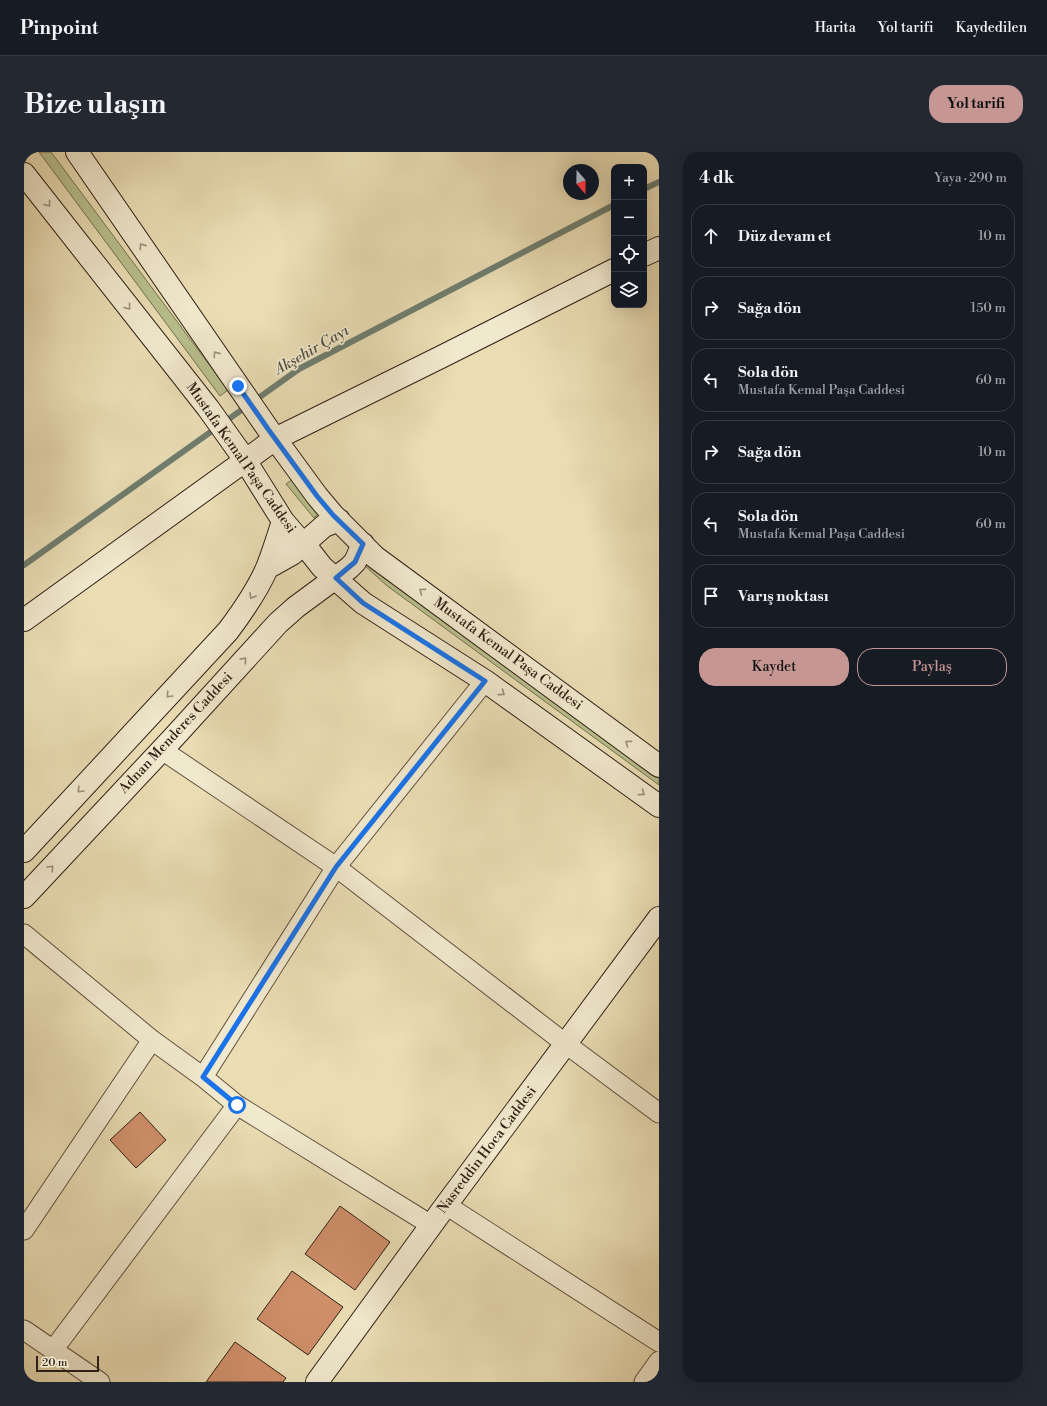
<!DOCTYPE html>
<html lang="tr">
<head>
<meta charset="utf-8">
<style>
  :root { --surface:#171b24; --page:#242831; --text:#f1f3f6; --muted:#9ea1a6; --line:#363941; --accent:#c59692 }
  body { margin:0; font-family:"Libre Bodoni",serif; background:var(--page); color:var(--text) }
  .controls { position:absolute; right:12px; top:12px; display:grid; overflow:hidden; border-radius:8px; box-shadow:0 4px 16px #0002 }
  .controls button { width:36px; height:36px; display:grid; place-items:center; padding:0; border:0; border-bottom:1px solid var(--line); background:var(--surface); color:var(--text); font:20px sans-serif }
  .compass { position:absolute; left:539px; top:12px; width:36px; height:36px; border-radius:50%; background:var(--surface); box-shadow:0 4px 16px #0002; rotate:160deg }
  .scale { position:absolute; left:12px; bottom:10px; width:63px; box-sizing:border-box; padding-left:4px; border:2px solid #312016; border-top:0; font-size:11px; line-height:14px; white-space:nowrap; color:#312016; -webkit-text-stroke:3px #f1e9ce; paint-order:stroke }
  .stop { position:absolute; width:12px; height:12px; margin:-9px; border:3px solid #1a73e8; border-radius:50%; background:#fff }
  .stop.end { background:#1a73e8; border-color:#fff; box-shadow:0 1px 4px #0008 }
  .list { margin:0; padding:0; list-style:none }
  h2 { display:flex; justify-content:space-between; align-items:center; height:52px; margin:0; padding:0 16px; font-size:17px }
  h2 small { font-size:13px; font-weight:400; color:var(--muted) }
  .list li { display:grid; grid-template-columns:26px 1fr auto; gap:12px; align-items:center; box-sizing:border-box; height:64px; margin:0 8px 8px; padding:0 8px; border:1px solid var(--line); border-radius:16px }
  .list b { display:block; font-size:15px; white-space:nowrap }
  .list p { margin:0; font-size:13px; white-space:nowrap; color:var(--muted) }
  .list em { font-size:13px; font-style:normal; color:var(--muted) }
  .actions { display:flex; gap:8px; padding:12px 16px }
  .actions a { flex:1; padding:9px 0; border:1px solid var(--accent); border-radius:16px; text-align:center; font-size:14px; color:var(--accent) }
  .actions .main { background:var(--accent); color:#111 }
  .icon { flex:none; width:22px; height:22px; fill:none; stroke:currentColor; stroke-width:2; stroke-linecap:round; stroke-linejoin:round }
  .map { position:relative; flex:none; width:635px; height:1230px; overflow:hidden; border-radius:16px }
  header { display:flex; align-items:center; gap:24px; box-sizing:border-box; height:56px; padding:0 20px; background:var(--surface); border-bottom:1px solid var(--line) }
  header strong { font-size:19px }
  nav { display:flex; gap:22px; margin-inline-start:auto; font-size:14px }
  .intro { display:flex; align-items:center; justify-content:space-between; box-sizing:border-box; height:96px; padding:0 24px }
  h1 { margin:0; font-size:28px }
  .button { padding:10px 18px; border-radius:16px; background:var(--accent); color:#111; font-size:14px; font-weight:700 }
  main { display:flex; gap:24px; padding:0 24px }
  aside { flex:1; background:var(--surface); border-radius:16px; box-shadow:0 4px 16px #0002 }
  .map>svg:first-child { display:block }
  .green { fill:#b8c08c; stroke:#747051 }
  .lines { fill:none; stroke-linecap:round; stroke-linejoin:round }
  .stream { stroke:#6f7e70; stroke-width:6 }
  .building { fill:#cf8f6a; stroke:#312016 }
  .street-casing { stroke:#5f4f3e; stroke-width:21 }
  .secondary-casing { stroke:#312016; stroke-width:24 }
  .street { stroke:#f1e9ce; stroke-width:19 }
  .secondary { stroke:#f1e9ce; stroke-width:22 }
  .oneway { stroke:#9b8f7b }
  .route { stroke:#1a73e8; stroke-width:5 }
  .labels { text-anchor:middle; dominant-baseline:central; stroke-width:3.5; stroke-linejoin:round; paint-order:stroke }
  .street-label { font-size:14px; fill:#312016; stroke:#f1e9ce }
  .water-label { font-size:15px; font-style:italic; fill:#504f43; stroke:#f1e9ce }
</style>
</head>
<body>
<header>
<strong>Pinpoint</strong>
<nav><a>Harita</a><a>Yol tarifi</a><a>Kaydedilen</a></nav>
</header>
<div class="intro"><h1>Bize ulaşın</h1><a class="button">Yol tarifi</a></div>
<main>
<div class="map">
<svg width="635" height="1230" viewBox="0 0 635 1230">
  <rect width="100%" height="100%" fill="#eaddb4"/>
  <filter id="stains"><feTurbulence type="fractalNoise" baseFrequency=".005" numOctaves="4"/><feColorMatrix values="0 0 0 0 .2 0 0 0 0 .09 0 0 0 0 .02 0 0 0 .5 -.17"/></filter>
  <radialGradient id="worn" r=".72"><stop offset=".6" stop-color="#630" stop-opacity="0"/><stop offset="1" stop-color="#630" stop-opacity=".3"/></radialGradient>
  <path class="green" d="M15,0H27L204,238L196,244Z
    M270,326L297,359L290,366L262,332Z
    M344,408L387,441L635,625V633L362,433L340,413Z"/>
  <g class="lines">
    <path class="stream" d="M620,37L635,30
      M0,413L275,217L590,53"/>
  </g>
  <path class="building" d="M116,960L142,988L112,1016L86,988Z
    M316,1054L366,1090L331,1138L281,1102Z
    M268,1119L319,1155L284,1203L233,1167Z
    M211,1190L262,1226L259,1230H182Z"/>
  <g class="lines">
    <g class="street-casing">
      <path id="street" d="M138,598L312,715L542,892L635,961
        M0,782L128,888L179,925L213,953L407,1073
        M179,925L312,715L461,529
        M422,1053L635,1190
        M0,1078L128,888
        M0,1178L76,1230
        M29,1198L213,953
        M620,1230L635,1209"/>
    </g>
    <g class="secondary-casing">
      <path id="secondary" d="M53,0L244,277L293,344L309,363L351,405L635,614
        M0,22L184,256L219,305L259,369L277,390L280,392L298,415L339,451L461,529L635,654
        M620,103L635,96
        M243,416L268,402L300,374L315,368
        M0,468L251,287L417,205L590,118
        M0,699L204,479C219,459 233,439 243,416C249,401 254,385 259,369
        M0,745L150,585L254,471L272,455L325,416L331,410L339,392
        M293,1230L422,1053L635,766"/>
    </g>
    <use href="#street" class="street"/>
    <use href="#secondary" class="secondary"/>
  </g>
  <defs><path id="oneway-chevron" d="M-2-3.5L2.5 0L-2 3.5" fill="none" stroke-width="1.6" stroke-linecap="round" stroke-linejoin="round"/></defs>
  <g class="oneway">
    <use href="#oneway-chevron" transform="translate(24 52) rotate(52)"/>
    <use href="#oneway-chevron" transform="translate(118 94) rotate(-125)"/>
    <use href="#oneway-chevron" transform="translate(104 155) rotate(52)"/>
    <use href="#oneway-chevron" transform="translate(192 202) rotate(-125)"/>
    <use href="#oneway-chevron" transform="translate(398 439) rotate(-144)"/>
    <use href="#oneway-chevron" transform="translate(228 444) rotate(121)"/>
    <use href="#oneway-chevron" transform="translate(220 508) rotate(-48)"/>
    <use href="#oneway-chevron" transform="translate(478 541) rotate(36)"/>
    <use href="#oneway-chevron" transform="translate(145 543) rotate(133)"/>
    <use href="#oneway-chevron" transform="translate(604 591) rotate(-144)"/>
    <use href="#oneway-chevron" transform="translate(56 638) rotate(133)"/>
    <use href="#oneway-chevron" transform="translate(618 641) rotate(36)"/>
    <use href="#oneway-chevron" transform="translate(27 716) rotate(-47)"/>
  </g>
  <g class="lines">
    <path class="route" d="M213,953L179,925L312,715L461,529L339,451L312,426L331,410L339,392L309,363L293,344L244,277L214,234"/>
  </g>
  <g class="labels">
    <g class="street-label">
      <text transform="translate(217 306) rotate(55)">Mustafa Kemal Paşa Caddesi</text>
      <text transform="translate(484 502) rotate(36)">Mustafa Kemal Paşa Caddesi</text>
      <text transform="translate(152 581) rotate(-47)">Adnan Menderes Caddesi</text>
      <text transform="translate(463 998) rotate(-53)">Nasreddin Hoca Caddesi</text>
    </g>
    <g class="water-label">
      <text transform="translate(288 198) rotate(-30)">Akşehir Çayı</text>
    </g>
  </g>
  <rect width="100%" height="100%" filter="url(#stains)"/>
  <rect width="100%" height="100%" fill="url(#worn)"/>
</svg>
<div class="controls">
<button>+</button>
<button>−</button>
<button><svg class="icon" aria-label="locate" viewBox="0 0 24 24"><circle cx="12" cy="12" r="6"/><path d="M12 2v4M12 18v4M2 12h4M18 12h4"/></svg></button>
<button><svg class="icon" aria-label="layers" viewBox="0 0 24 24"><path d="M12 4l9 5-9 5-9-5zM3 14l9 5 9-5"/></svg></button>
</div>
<svg class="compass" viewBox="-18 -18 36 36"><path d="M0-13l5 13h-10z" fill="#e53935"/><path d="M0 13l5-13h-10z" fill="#9ea1a6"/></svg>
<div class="scale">20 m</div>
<div class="stop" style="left:213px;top:953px"></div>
<div class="stop end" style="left:214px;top:234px"></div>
</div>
<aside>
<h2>4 dk<small>Yaya · 290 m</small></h2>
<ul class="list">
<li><svg class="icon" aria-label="ahead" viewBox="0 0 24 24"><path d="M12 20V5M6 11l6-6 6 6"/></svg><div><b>Düz devam et</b></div><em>10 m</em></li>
<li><svg class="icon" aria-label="right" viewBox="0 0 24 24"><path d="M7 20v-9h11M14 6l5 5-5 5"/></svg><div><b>Sağa dön</b></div><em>150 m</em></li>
<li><svg class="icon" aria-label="left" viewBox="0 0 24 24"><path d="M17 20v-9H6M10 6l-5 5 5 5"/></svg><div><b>Sola dön</b><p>Mustafa Kemal Paşa Caddesi</p></div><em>60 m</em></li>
<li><svg class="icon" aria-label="right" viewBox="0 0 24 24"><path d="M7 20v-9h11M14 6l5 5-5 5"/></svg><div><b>Sağa dön</b></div><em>10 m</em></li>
<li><svg class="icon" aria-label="left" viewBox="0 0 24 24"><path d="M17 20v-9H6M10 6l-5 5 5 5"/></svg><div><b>Sola dön</b><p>Mustafa Kemal Paşa Caddesi</p></div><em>60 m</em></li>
<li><svg class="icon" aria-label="arrive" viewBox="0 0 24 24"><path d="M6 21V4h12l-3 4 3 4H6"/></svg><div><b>Varış noktası</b></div></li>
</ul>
<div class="actions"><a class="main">Kaydet</a><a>Paylaş</a></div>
</aside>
</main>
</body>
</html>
